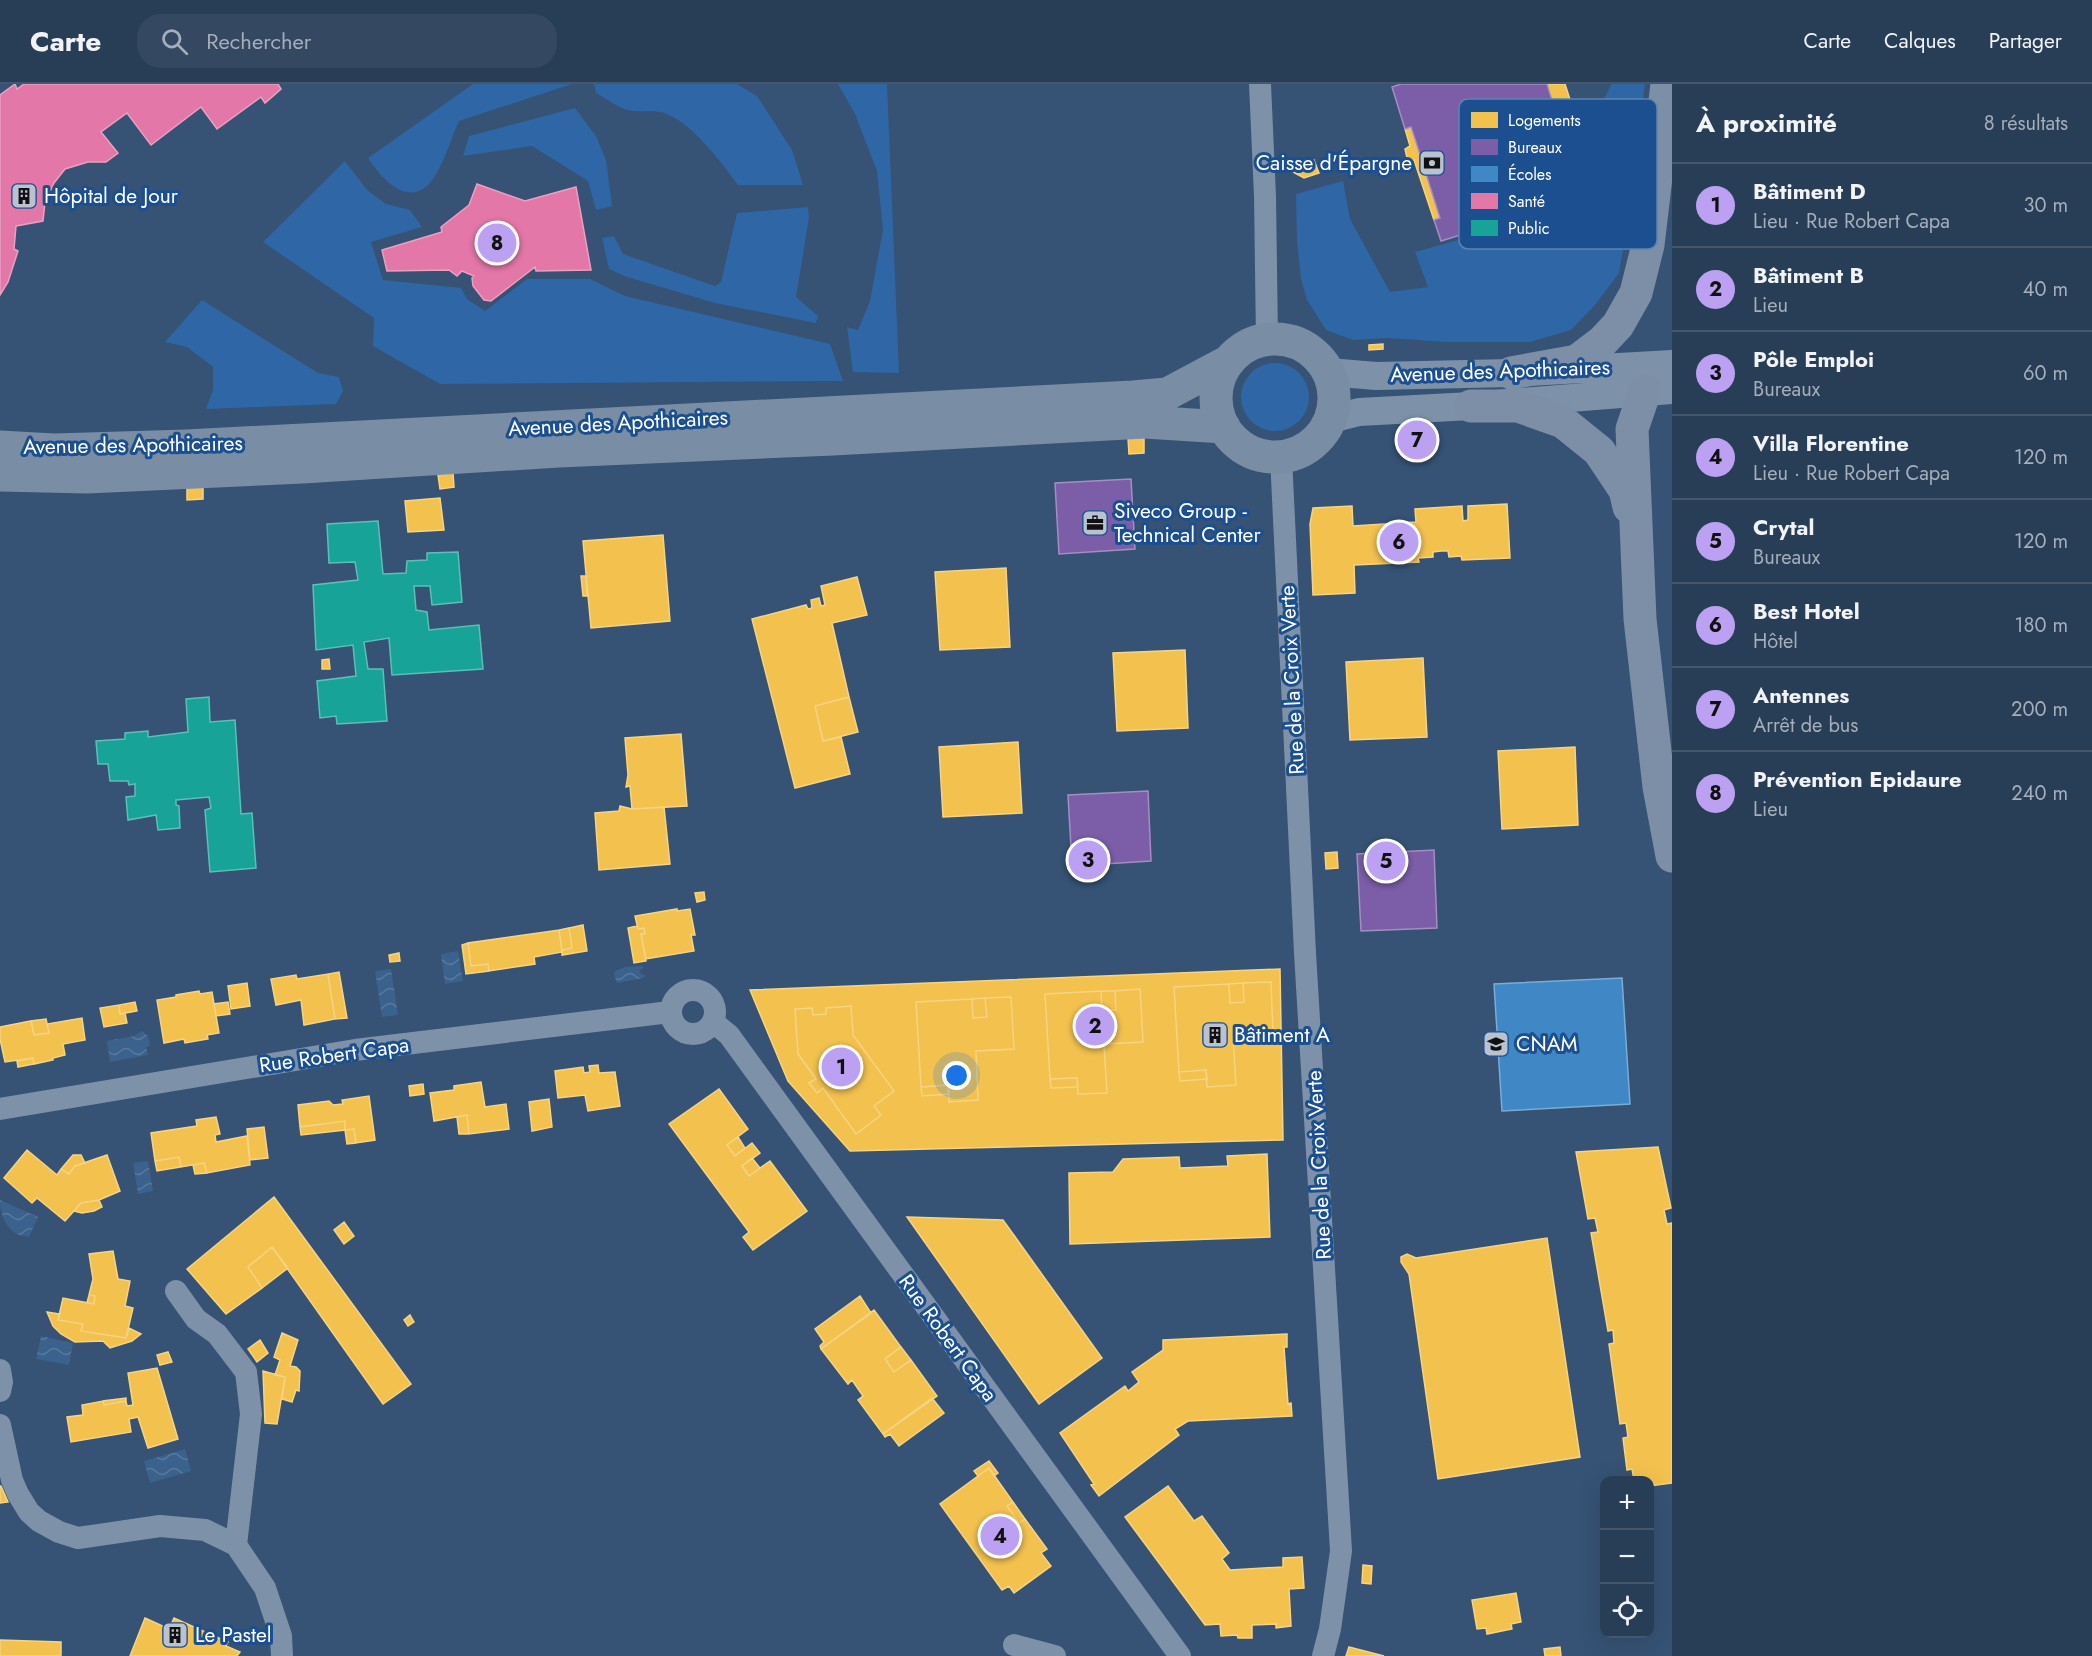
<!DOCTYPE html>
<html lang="fr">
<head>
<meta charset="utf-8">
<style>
  :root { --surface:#283e57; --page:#344961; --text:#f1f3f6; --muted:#a5aeba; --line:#44576d; --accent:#bca0f2 }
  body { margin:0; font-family:Jost,sans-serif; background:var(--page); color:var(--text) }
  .controls { position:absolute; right:18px; bottom:18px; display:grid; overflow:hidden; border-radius:12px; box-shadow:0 6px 24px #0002 }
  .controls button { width:54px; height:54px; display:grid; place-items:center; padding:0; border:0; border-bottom:2px solid var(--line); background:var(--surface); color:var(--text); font:30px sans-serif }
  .you { position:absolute; left:957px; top:992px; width:21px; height:21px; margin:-15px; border:4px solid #fff; border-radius:50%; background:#1a73e8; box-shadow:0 0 0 9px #1a73e833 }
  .badge { display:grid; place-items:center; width:39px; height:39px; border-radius:50%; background:var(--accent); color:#111; font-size:20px; font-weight:700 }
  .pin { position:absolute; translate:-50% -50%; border:3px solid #fff; box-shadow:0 2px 6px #0006 }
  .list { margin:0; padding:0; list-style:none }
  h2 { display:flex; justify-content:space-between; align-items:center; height:78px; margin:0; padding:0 24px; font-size:26px }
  h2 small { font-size:20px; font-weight:400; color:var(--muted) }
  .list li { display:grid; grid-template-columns:39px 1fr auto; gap:18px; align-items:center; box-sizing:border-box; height:84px; padding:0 24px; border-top:2px solid var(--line) }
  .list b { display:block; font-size:22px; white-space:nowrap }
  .list p { margin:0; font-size:20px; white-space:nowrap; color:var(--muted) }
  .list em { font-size:20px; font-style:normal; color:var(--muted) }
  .icon { flex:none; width:33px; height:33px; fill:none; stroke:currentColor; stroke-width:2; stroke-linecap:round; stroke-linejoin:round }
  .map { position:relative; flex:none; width:1672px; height:1572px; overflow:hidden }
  header { display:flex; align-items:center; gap:36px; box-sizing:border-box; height:84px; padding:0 30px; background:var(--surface); border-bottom:2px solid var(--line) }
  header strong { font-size:28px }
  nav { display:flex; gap:33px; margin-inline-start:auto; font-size:21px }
  .search { width:420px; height:54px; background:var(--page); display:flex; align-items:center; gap:15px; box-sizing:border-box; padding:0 21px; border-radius:24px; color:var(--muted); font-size:22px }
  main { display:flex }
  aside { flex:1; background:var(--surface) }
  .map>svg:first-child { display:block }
  .green { fill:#2f66a5 }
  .water { fill:url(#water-waves) }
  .homes { fill:#f2c14e; stroke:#f6d483; stroke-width:1.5 }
  .offices { fill:#7b5ea7; stroke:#a38ec1; stroke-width:1.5; fill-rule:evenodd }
  .schools { fill:#3f88c5; stroke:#79acd6; stroke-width:1.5 }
  .health { fill:#e377a8; stroke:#eba0c2; stroke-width:1.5 }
  .public { fill:#17a398; stroke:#5dbfb7; stroke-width:1.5 }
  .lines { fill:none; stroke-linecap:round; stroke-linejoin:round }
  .minor { stroke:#7d92a8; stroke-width:22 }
  .tertiary { stroke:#7d92a8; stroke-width:28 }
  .secondary { stroke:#798da4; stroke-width:33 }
  .primary { stroke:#7d8ea7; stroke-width:33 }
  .labels { text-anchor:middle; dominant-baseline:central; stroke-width:6; stroke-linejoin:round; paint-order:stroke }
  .poi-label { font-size:21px; fill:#fff; stroke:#1b4f8f; text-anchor:start }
  .street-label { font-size:21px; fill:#fff; stroke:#1b4f8f }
  .key { fill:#1b4f8f; stroke:#5f84b1; stroke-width:1.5 }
  .key-label { font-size:16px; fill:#fff }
</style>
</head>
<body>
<header>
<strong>Carte</strong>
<div class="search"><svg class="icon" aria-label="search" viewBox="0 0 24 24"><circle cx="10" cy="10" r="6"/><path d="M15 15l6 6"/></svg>Rechercher</div>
<nav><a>Carte</a><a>Calques</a><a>Partager</a></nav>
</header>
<main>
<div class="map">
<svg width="1672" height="1572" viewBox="0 0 1672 1572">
  <defs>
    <pattern id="water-waves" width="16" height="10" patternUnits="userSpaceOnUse" patternTransform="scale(1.5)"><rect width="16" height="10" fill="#3b618d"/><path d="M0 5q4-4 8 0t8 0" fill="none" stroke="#58799e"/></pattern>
  </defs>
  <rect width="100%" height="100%" fill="#365274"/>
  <path class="green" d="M473,0H572L459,37C452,52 440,91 428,101C405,123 380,92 368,74Z
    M594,0H737L757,12L792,66L803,101H738C721,78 690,36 661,28C651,26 639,29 628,26C618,24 605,14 596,9Z
    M838,0H887L899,289L853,288L847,243L858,246L870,217L883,146L877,87L855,30Z
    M1611,0H1645L1628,137L1619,189L1595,221L1571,246L1530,258H1446L1388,254L1353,256L1326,246L1307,216L1301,195L1297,158L1296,110L1343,97L1350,135L1390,208L1428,203L1415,168L1512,141L1537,154L1600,135L1578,57L1586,55L1581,34C1596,25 1605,17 1611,0Z
    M575,24L596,52L606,76L612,122L596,126L588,97L532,62L463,72L469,52Z
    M345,77L367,106L386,120L410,126L422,143L371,158L383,196L461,204L467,215L485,227L527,195H590L625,212L830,260L843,297L440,300L373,262L374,234L263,158Z
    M808,123L809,134L796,213L818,232L816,239L715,219L627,193L609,185L602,154L614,152L623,170L715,202L721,198L737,129Z
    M202,216L318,289L339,293L343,307L336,320L206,325L213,306V283L187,263L165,258Z
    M1241 313a34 34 0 1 1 68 0a34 34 0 1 1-68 0Z"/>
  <path class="water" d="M458,867L463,897L445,900L441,870Z
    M642,882L644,884L640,886L641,890L646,892L643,894L617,899L614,891L615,887L625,883Z
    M391,885L398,931L382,933L375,887Z
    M142,947L148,952L150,962L146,963L148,971L110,978L107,957L134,952Z
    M148,1077L153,1107L138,1110L133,1079Z
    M0,1116L38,1133L29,1153C9,1152 0,1134 0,1116Z
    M41,1252L73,1259L69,1281L36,1275Z
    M185,1365L191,1387L150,1399L144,1377Z"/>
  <path class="homes" d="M1547,0H1565L1581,50L1564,56Z
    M1432,10L1439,32L1417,39L1412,16Z
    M1411,43L1440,134L1434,136L1414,76L1408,78L1405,65L1410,62L1405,45Z
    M1314,76L1319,89L1304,94L1293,88V82Z
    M1383,260V265L1369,266V261Z
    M1424,353V359H1410V354Z
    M1128,354H1144V369L1129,370Z
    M453,389L454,403L440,405L438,391Z
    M203,402V415L187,416V403Z
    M440,414L444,446L408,448L405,417Z
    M1507,420L1510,474L1462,476L1461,472L1449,473L1448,467H1441L1433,468V473L1418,474L1419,478L1354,481L1355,509L1313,511L1310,440L1313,424L1352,422L1353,442L1416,438L1415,425L1462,422L1463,437L1468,436V422Z
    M663,451L670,537L591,544L583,457Z
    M1006,484L1010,563L940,566L935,488Z
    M581,492H586L587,512H583Z
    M857,493L867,531L832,539L849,613L815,622L823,657L841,653L850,690L795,704L752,535L806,521L808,525L812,524L811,516L819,514L821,522L825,521L821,502Z
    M1185,566L1188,644L1117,647L1113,569Z
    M1423,574L1427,653L1350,656L1346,578Z
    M329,575L330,585H322V576Z
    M849,613L858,648L823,657L815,622Z
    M681,650L687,722L632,725L630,702L626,703L628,691L625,654Z
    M1018,658L1022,729L943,733L939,663Z
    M1575,663L1578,741L1502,745L1498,667Z
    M620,722L632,725L664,723L670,780L599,786L595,729L619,727Z
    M1337,768L1338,784L1326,785L1325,769Z
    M704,808L705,816L697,818L695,809Z
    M677,825V827L690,825L695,851H691L694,867L646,875L641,850H645L644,844L638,845L635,832Z
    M583,841L587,867L562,871V866L572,864L569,844Z
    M637,842L638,845L644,844L645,850H641L646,877L634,879L628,844Z
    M569,844L572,864L562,866L559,846Z
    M559,846L562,868L534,873L535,880L489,887L488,880L471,882L468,859Z
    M468,859L471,882L488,880L489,887L466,890L462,861Z
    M399,869L400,877L390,878L389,871Z
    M1280,885L1283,1056L850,1067L788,997L750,906Z
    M339,888L347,934L335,935L328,890Z
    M328,890L335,935L304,941L301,916L276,921L271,895L296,891L297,895Z
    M1271,898L1273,950L1233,953L1236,1001L1207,1003L1206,986L1179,988L1174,903L1229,900L1230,919L1244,918L1243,899Z
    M247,899L250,922L231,925L228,902Z
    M1243,899L1244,918L1230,919L1229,900Z
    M1140,905L1143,958L1104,960L1107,1009L1078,1010L1077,994L1050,995L1045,910L1101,907L1102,926H1116L1115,907Z
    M199,907L200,910L212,908L219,949L207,951L208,955L185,959L184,955L164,959L157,916L176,913V911Z
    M1101,907H1115L1116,926H1102Z
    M1011,913L1014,965L976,967L978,1016L949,1018L948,1001L921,1003L916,918L972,915L973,934L987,933L985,914Z
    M985,914L987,933L973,934L972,915Z
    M135,918L137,927L120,930L119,921Z
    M228,918L230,930L216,932L214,920Z
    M119,921L120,930L125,929L127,939L104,943L100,924Z
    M851,922L853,951L894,1007L874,1022L881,1031L856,1050L823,1004L817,1009L809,999L816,995L798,970L795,925L812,924L813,931L826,930V924Z
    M82,934L85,956L63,960L65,971L53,974V976L34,980L33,974L5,978L0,955V943L31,937L34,951L49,949L47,940Z
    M46,935L49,949L34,951L31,937Z
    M33,974L34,980L18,983L17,977Z
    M598,981L599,989L615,988L620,1022L588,1027L585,1011L558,1014L555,987L583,983L584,989L590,988L589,982Z
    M1206,986L1207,995L1180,997L1179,988Z
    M1077,994L1078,1003L1051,1004L1050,995Z
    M481,998L485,1023L506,1020L509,1045L469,1050L467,1031L434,1037L430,1009L454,1006V1002Z
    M423,1000L424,1010L410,1012L409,1002Z
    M948,1001L949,1010L922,1012L921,1003Z
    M719,1005L748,1045L727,1061L735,1072L752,1059L760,1069L742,1082L749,1092L770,1077L807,1127L753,1166L743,1153L749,1148L669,1040Z
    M369,1012L375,1056L356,1059L354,1045L345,1046V1037L300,1043L298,1021L329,1017L333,1021L343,1020L342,1016Z
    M549,1015L552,1043L532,1047L529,1018Z
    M467,1031L469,1050H459L457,1033Z
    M216,1033L220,1050L215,1051L216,1058L247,1052L250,1081L207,1089L204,1079L181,1083L179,1073L155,1077L151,1049L197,1042L196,1036Z
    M345,1037V1046L301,1051L300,1043Z
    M264,1043L268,1074L250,1076L247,1045Z
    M354,1045L356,1059L347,1060L345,1046Z
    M738,1053L745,1064L735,1072L727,1061Z
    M1658,1063L1671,1124L1664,1126L1667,1140L1672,1139V1399L1650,1402V1396H1634L1632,1385L1627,1386L1623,1354L1628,1353L1626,1339L1620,1340L1609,1260L1614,1259L1613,1246L1608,1247L1591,1149L1598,1148L1595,1134L1588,1135L1576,1068Z
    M27,1066L57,1091L61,1085L69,1090L75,1082L107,1071L120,1107L99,1116L81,1119L65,1137L37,1114L32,1119L4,1094Z
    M1267,1070L1270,1153L1070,1160L1069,1089L1113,1088L1123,1075L1179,1073L1180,1084L1228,1082L1227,1072Z
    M73,1071H81L85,1079L75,1082L69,1090L61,1085Z
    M179,1073L181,1083L157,1087L155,1077Z
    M752,1074L760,1084L749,1092L742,1082Z
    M204,1079L207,1089L195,1090L193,1081Z
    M274,1113L411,1300L383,1320L272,1163L248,1183L262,1204L226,1230L187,1185Z
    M99,1116L102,1123L94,1127L82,1129L74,1127L81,1119Z
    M907,1133L1003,1136L1102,1274L1039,1320Z
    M344,1138L354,1152L344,1160L334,1146Z
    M1547,1154L1580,1373L1438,1395L1409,1190L1401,1178V1173L1407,1170L1416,1174Z
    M272,1163L288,1184L262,1204L248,1183Z
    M113,1167L118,1195L130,1197L125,1222L133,1224L126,1254L81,1247L83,1240L58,1236L63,1214L94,1220L95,1212L89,1211L93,1195L89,1170Z
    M89,1211L95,1212L94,1220L87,1219Z
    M860,1212L871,1229L821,1265L820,1262L824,1258L815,1245Z
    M874,1226L901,1263L885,1275L894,1288L911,1276L937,1312L883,1350L858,1316L863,1312L852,1296L848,1300L821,1265Z
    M47,1228L60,1230L58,1236L83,1240L81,1247L126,1254L129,1244L141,1250L132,1257L110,1264L103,1257L75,1258L61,1250L53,1242Z
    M410,1231L414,1238L408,1242L404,1236Z
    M282,1249L298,1256L290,1282L296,1283L300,1287L299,1307L296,1306L292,1318L282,1315L285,1293L275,1291L280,1276L274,1273Z
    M1287,1250V1263H1284L1288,1320L1291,1319L1292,1332L1188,1337L1175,1345L1179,1351L1099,1412L1091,1401L1094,1400L1060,1349L1125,1302L1128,1307L1139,1298L1132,1288L1163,1266V1256Z
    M260,1256L268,1269L257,1278L248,1265Z
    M901,1263L911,1276L894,1288L885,1275Z
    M168,1268L172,1278L160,1281L157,1271Z
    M157,1284L178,1355L148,1364L138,1333L129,1335L131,1348L71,1358L67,1333L83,1331L82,1321L103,1317L104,1321L126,1317L127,1322L133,1321L128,1289Z
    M263,1287L285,1293L277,1340L265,1339Z
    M126,1314V1317L104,1321L103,1317Z
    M932,1314L944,1329L899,1362L890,1350L885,1353L883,1350Z
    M989,1377L998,1389L994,1392L989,1384L978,1392L974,1387Z
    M989,1384L1013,1418L1007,1422L1019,1439L1025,1435L1047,1465L1041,1469L1051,1482L1014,1509L1009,1502L1002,1506L940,1420Z
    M0,1402H1L8,1418L0,1419Z
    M1168,1402L1194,1437L1202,1432L1229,1469L1222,1475L1230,1486L1283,1483V1474L1302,1473L1304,1504L1289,1505L1291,1542L1276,1544V1540L1252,1541V1554H1238L1237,1551L1221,1552L1220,1540L1205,1541L1125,1433Z
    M1013,1418L1025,1435L1019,1439L1007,1422Z
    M1363,1481L1372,1482L1371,1500L1362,1499Z
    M1516,1509L1521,1538L1511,1540L1512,1545L1487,1550L1486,1544L1477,1545L1472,1516Z
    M145,1534L169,1545L174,1534L228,1558L226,1562L240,1568L237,1572H130Z
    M0,1556L61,1558V1572H0Z
    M1349,1563L1384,1572H1346Z
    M1560,1563L1561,1572H1545L1544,1565Z"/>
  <path class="offices" d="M1401,0H1547L1582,113L1441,157L1434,136L1440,134L1415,55L1411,43L1405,45L1392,3ZM1505,58L1516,95L1492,102L1480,66Z
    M1131,395L1135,465L1059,470L1055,399Z
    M1148,707L1151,777L1072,782L1068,711Z
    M1434,766L1437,844L1361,847L1357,770Z"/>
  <path class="schools" d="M1622,894L1630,1020L1502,1027L1494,900Z"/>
  <path class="health" d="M15,0L17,5L24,0H278L281,5L265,19L261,13L217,45L201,23L151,61L127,29L101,48L118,69L106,78H88L65,85L54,99L45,118L43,137L16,142L14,165L18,167L8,198L0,211V11Z
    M477,100L525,117L576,103L591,186L536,187L535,183L491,217L484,216L473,202L472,194L474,192L462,187L457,192L449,186L387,187L382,166L442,148L441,143L469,121Z"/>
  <path class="public" d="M378,437L383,490L406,489L407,477L427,476V469L458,468L462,518L432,521L430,502H414L416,526L427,528L429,546L479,541L483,585L392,591L389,554L364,558L368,585H383L387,637L337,640L336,632L320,634L317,597L356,592L353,561L316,566L313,501L358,496L355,478L329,479L327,440Z
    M209,613L210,638L235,636L241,730L252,729L256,784L210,788L205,726L211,724L209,713L176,716V721L179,722L180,744L158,746L156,731L128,736L126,713L135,712V700L129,701L128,697H110L108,680H98L96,657L125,655V649L148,647V653L188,648L186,615Z"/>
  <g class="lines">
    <path class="minor" d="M1260,0L1265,112L1267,256
      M1281,373L1305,869L1341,1467L1330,1545L1323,1572
      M671 928a22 22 0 1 1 44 0a22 22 0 1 1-44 0Z
      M713,938L729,951L1180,1572
      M0,1025L355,966L670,928
      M176,1207L196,1235L217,1250L246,1288L251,1330L236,1461L265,1504L281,1552L282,1572
      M0,1286L2,1298L0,1307
      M0,1341L12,1396L18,1410L29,1428L39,1437L59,1448L78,1454L160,1442L205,1446L236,1461
      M1014,1561L1055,1572"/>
    <path class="tertiary" d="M1328,288L1376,292L1511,289L1672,280
      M1331,335L1359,328L1471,322L1672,306"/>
    <path class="secondary" d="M1216 314a59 59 0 1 1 118 0a59 59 0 1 1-118 0Z
      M0,363L54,366L186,362L1133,313L1167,310L1229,277
      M0,391L87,393L303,383L559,367L833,355L1145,338L1224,343"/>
    <path class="primary" d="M1511,289L1577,277L1602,258L1618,241L1636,209L1648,161L1667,0
      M1645,307L1632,345L1640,535L1659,703L1672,772
      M1471,322H1518L1563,338L1599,367L1625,406L1629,423"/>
  </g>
  <defs>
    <g id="bank-square" transform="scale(1.35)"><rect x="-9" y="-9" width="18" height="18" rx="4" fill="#b9c2ce" stroke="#1b4f8f"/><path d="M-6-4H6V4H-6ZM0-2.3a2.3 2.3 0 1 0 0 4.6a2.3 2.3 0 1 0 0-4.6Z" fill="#111"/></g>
    <g id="building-square" transform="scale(1.35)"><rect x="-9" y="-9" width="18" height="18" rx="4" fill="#b9c2ce" stroke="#1b4f8f"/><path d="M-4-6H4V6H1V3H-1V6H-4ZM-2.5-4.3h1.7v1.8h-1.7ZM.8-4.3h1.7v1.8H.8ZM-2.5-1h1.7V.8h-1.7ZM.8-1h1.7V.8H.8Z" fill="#111"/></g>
    <g id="office-square" transform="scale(1.35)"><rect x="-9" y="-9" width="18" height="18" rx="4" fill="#b9c2ce" stroke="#1b4f8f"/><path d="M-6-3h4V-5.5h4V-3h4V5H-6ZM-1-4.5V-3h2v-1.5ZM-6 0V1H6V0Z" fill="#111"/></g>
    <g id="university-square" transform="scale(1.35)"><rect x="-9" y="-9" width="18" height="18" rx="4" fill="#b9c2ce" stroke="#1b4f8f"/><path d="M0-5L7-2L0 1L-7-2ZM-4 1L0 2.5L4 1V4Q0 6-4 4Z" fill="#111"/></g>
  </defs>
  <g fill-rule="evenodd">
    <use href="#bank-square" x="1432" y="79"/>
    <use href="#building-square" x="24" y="112"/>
    <use href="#office-square" x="1095" y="439"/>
    <use href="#building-square" x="1215" y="951"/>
    <use href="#university-square" x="1496" y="960"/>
    <use href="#building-square" x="175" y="1551"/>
  </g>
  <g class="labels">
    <g class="poi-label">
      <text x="1412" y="79" text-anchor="end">Caisse d'Épargne</text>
      <text x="44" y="112">Hôpital de Jour</text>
      <text x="1114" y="427">Siveco Group -<tspan x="1114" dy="24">Technical Center</tspan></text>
      <text x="1234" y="951">Bâtiment A</text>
      <text x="1516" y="960">CNAM</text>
      <text x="195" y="1551">Le Pastel</text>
    </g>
    <g class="street-label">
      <text transform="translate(1500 287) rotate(-2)">Avenue des Apothicaires</text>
      <text transform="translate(618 339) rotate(-3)">Avenue des Apothicaires</text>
      <text transform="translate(133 361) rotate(-1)">Avenue des Apothicaires</text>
      <text transform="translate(1292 596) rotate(-93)">Rue de la Croix Verte</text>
      <text transform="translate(334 971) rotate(-8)">Rue Robert Capa</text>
      <text transform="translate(1319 1081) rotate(-93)">Rue de la Croix Verte</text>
      <text transform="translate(948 1254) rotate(54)">Rue Robert Capa</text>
    </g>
  </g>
  <rect x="1459" y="15" width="198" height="150" rx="9" class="key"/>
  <rect x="1471" y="28" width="27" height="16" fill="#f2c14e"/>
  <rect x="1471" y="55" width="27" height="16" fill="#7b5ea7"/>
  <rect x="1471" y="82" width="27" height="16" fill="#3f88c5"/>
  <rect x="1471" y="109" width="27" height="16" fill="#e377a8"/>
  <rect x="1471" y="136" width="27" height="16" fill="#17a398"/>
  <g class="key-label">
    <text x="1508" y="42">Logements</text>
    <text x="1508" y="69">Bureaux</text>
    <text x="1508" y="96">Écoles</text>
    <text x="1508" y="123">Santé</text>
    <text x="1508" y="150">Public</text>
  </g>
</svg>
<div class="controls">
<button>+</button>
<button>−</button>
<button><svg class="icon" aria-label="locate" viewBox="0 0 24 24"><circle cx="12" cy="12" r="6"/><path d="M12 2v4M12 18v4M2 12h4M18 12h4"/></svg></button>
</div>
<div class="you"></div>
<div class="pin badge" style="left:841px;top:983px">1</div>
<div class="pin badge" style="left:1095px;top:942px">2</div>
<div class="pin badge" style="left:1088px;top:776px">3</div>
<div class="pin badge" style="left:1000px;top:1452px">4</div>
<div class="pin badge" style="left:1386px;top:777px">5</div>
<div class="pin badge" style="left:1399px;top:458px">6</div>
<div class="pin badge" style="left:1417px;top:356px">7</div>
<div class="pin badge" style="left:497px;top:159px">8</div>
</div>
<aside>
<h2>À proximité<small>8 résultats</small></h2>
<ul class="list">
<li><span class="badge">1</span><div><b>Bâtiment D</b><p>Lieu · Rue Robert Capa</p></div><em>30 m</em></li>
<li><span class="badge">2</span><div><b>Bâtiment B</b><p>Lieu</p></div><em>40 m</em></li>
<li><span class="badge">3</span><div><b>Pôle Emploi</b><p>Bureaux</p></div><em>60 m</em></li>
<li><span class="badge">4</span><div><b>Villa Florentine</b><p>Lieu · Rue Robert Capa</p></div><em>120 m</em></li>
<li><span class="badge">5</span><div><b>Crytal</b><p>Bureaux</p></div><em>120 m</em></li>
<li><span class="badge">6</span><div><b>Best Hotel</b><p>Hôtel</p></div><em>180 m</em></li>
<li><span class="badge">7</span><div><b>Antennes</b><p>Arrêt de bus</p></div><em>200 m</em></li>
<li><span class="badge">8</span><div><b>Prévention Epidaure</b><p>Lieu</p></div><em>240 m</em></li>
</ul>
</aside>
</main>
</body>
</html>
